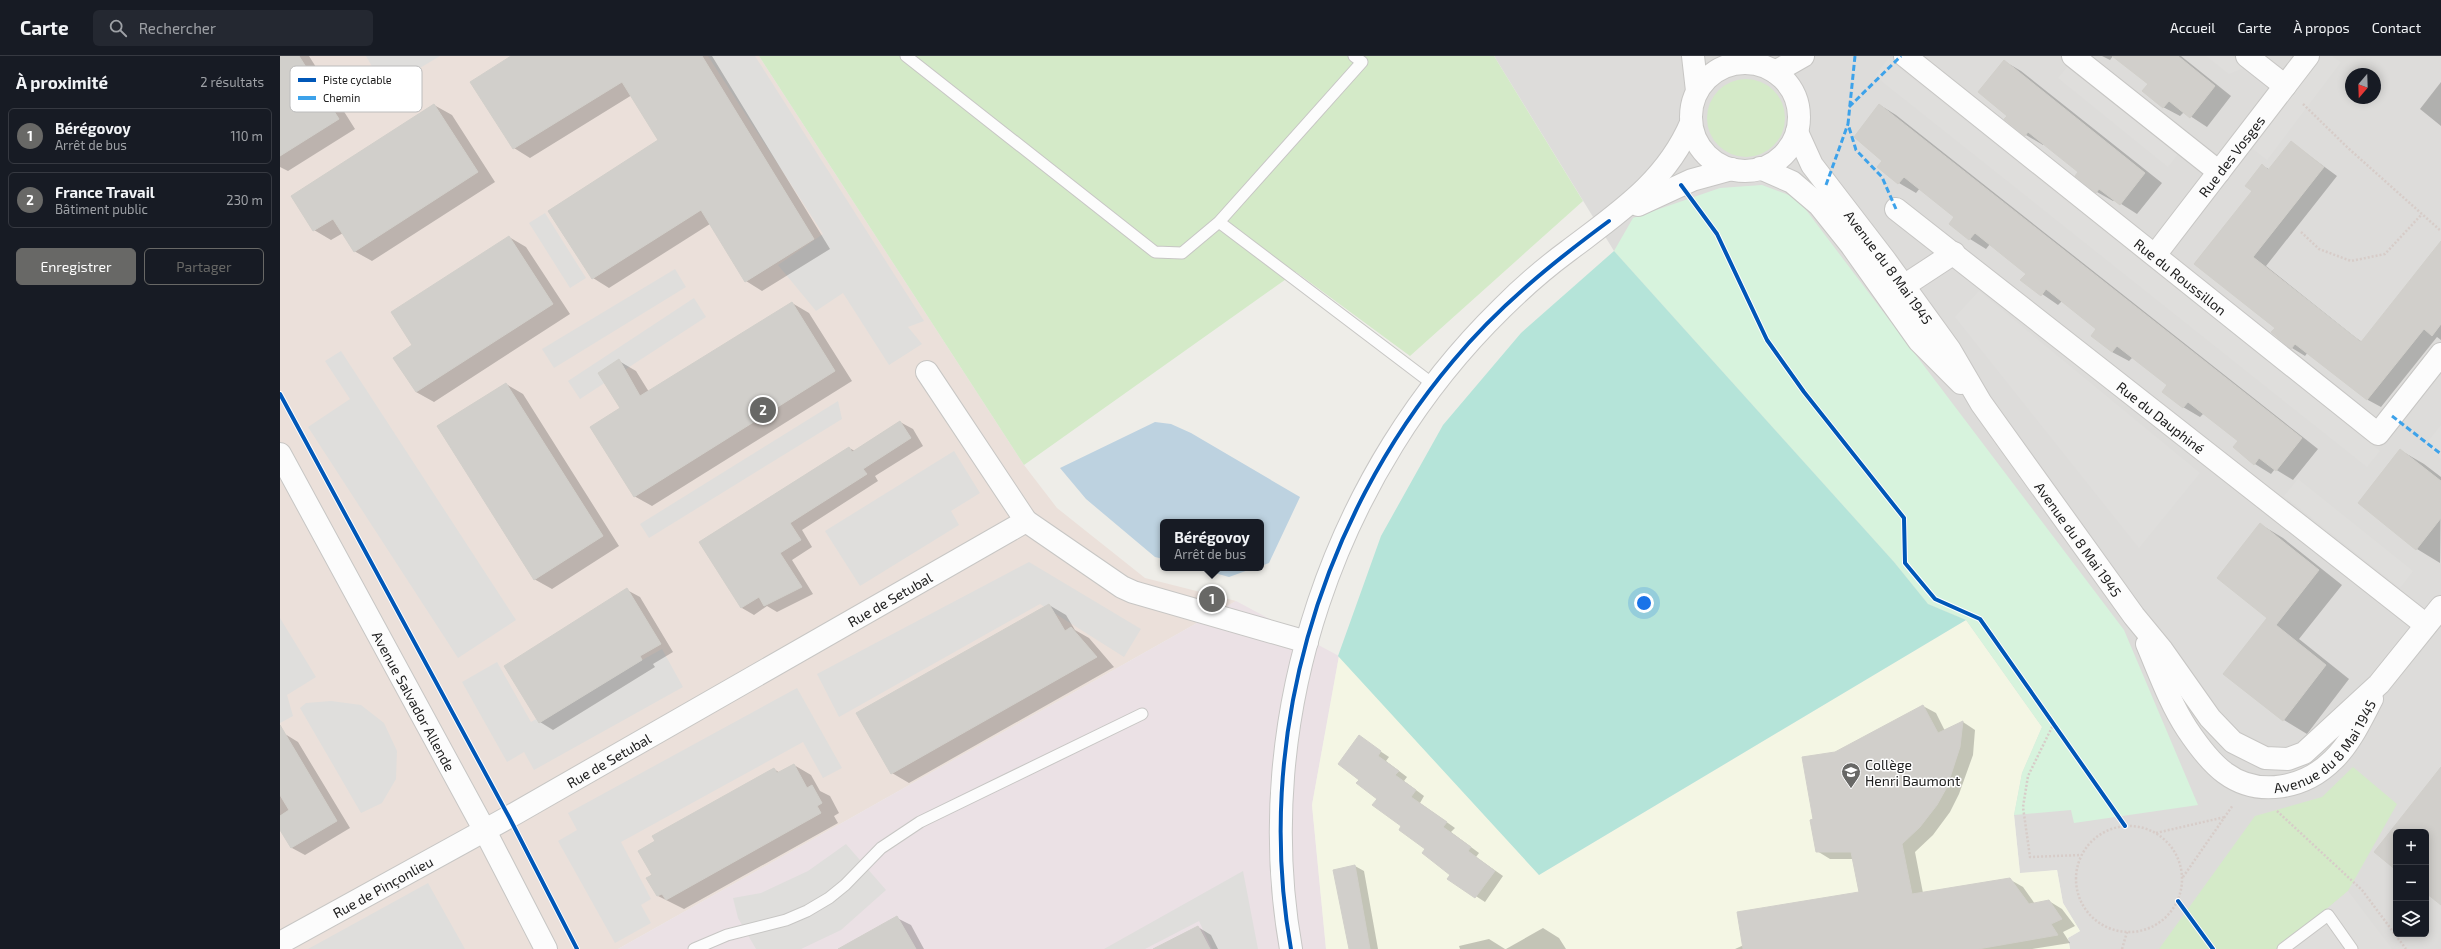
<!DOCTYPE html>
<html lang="fr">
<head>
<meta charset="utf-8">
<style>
  :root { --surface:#171b24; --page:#242831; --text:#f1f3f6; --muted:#9ea1a6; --line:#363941; --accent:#686866 }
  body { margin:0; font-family:"Exo 2",sans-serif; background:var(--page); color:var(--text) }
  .controls { position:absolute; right:12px; bottom:12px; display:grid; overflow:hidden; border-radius:6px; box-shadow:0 2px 10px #0003 }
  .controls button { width:36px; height:36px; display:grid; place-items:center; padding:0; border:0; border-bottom:1px solid var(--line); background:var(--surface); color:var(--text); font:20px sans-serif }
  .compass { position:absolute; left:2065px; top:12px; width:36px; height:36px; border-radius:50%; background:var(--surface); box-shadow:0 2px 10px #0003; rotate:199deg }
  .you { position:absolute; left:1364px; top:547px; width:14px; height:14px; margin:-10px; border:3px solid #fff; border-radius:50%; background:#1a73e8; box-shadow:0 0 0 6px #1a73e833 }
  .badge { display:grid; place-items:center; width:26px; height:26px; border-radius:50%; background:var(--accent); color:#fff; font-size:13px; font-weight:700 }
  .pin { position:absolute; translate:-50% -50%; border:2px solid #fff; box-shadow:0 1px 4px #0006 }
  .popup { position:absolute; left:880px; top:463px; width:104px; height:52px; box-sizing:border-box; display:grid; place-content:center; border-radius:6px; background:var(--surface); filter:drop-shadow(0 1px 3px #0005); font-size:13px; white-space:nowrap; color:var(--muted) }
  .popup b { font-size:15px; color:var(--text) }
  .popup::after { content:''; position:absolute; left:50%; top:100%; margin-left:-8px; border:8px solid transparent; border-top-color:var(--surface) }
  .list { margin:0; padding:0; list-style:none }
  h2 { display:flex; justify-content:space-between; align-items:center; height:52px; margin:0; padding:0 16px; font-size:17px }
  h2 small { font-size:13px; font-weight:400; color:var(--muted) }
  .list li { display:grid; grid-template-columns:26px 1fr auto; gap:12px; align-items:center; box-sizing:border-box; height:56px; margin:0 8px 8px; padding:0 8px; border:1px solid var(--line); border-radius:6px }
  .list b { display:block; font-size:15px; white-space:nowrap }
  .list p { margin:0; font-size:13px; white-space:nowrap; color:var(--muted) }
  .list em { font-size:13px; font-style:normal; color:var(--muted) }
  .actions { display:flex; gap:8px; padding:12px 16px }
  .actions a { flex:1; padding:9px 0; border:1px solid var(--accent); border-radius:6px; text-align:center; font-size:14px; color:var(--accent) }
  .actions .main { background:var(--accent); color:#fff }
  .icon { flex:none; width:22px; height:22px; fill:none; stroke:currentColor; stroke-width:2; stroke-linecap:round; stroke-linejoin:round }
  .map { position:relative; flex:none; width:2161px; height:893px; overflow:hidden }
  header { display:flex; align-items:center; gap:24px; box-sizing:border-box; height:56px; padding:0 20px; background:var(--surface); border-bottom:1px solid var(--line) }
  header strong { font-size:19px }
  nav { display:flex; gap:22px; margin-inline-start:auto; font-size:14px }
  .search { width:280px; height:36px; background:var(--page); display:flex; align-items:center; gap:10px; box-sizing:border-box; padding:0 14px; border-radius:6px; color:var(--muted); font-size:15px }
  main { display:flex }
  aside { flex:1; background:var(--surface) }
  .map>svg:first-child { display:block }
  .residential { fill:#dddcda; fill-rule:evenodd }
  .commercial { fill:#ebe0da }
  .industrial { fill:#ebe1e5 }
  .education { fill:#f4f6e4 }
  .grass { fill:#d4eac8 }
  .park { fill:#d7f3dd }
  .pitch { fill:#b5e4d9 }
  .parking { fill:#dfdedc }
  .water { fill:#bdd2e0 }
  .shadow { fill:#0003 }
  .building { fill:#d1cfcb; stroke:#d1cfca }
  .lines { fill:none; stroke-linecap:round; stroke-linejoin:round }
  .service-casing { stroke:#c7c6c4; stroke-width:13 }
  .minor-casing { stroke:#c7c6c4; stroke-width:24 }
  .tertiary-casing { stroke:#c7c6c4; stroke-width:24 }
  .path { stroke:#d7ccc8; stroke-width:2.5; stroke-dasharray:2 2; stroke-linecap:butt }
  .service { stroke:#fcfcfc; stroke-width:11 }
  .minor { stroke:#fcfcfc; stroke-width:22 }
  .tertiary { stroke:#fcfcfc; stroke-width:22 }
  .quiet { stroke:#3da2ea; stroke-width:3; stroke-dasharray:6 3; stroke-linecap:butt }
  .cycleway-casing { stroke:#fff; stroke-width:6 }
  .cycleway { stroke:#0057b8; stroke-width:4 }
  .labels { text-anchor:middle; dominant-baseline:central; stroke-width:3; stroke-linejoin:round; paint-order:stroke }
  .street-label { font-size:14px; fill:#202020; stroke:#fff }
  .poi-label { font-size:14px; fill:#202020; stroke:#fff; text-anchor:start }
  .key { fill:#fff; stroke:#bcbcbc; stroke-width:1 }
  .key-label { font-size:11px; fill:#202020 }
</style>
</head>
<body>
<header>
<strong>Carte</strong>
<div class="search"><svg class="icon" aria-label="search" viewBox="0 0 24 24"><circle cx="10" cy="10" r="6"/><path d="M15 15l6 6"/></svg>Rechercher</div>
<nav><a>Accueil</a><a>Carte</a><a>À propos</a><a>Contact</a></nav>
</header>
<main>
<aside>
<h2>À proximité<small>2 résultats</small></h2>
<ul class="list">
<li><span class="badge">1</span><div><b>Bérégovoy</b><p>Arrêt de bus</p></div><em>110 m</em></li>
<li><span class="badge">2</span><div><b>France Travail</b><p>Bâtiment public</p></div><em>230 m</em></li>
</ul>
<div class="actions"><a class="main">Enregistrer</a><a>Partager</a></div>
</aside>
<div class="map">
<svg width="2161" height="893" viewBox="0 0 2161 893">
  <rect width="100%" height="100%" fill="#eeede8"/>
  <path class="residential" d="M1214,0H2161V893H1790L1788,882L1800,875L1783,847L1777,814L1740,818L1734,759L1742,717L1762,671L1686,564L1648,548L1614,506L1334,195ZM2071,18H2095V42H2071ZM2116,776H2146V878H2116Z"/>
  <path class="commercial" d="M0,0H479L744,409L777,452L865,522L956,545L338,893H0Z"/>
  <path class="industrial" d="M956,545L1059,600L1032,749L1046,893H338Z"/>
  <path class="education" d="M1686,564L1762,671L1742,717L1734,759L1740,817L1777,814L1783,847L1800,875L1788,882L1790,893H1046L1032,749L1059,600L1259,819Z"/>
  <path class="grass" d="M479,0H1214L1303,145L1130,300L1016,216L744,409Z
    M1427 62a39 39 0 1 1 78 0a39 39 0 1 1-78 0Z
    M2073,711L2117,748L2068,835L1999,893H1879L1975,760L2042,741Z"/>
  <path class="park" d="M1482,129L1517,142L1844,574L1918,749L1794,767L1791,754L1734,759L1742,717L1762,671L1686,564L1648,548L1614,506L1334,195L1353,162L1440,132Z"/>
  <path class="pitch" d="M1334,195L1614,506L1648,548L1686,564L1259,819L1058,600L1101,480L1163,369L1241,277Z"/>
  <path class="parking" d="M86,0H160L105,33Z
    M428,0H475L644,265L628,271L642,288L609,309L563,237L536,255L498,209L543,178Z
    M1926,0H1953L1966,11L1949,18Z
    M2037,0H2052L2061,6L1987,104L1969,90Z
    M1608,3L2100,395L2087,411L1595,20Z
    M1789,9L1898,98L1888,111L1778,22Z
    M265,157L306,222L290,232L249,167Z
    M395,213L406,231L274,312L262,293Z
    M1699,235L1920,417L1859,492L1675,261Z
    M414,242L426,261L300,343L288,325Z
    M61,295L236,564L178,602L28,371L70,343L45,305Z
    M558,345L562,363L369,482L360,468Z
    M2161,369V403L2145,389Z
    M674,395L700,437L671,455L679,469L580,530L545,475Z
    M2018,423L2133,515L2120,532L2004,440Z
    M749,506L861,573L844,601L760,548L559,661L537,618Z
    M0,562L36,621L7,639L13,660L0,667Z
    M382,593L403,631L254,714L244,696L227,706L182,626L217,606L251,666Z
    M517,632L562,712L543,722L523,686L341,786L371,843L361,849L371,867L335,887L278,785L297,774L288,757Z
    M51,645L81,649L104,667L117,695L116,723L102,747L81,757L20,652L26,647Z
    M566,788L606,834L561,874L521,893H476L458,862L453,842L481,837L528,815Z
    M963,815L978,893H932L919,865L865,893H824Z
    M148,827L185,893H28Z
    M2068,835L2112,893H1999Z"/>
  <path class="water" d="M875,366L891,368L911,377L1020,441L989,507L981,510V466H883V503L875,501L806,443L780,412Z
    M917,512H974L949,521Z"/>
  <path class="shadow" d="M0,0H29L75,73L8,115L0,111Z
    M233,0H432L550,193L482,235L466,225L430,168L329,232L313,222L379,85L352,39L250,102L234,92L192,26Z
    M1822,0H1833L1830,4Z
    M1834,0H1901L1951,40L1927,71L1904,56L1900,60L1883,51L1869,28Z
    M1724,5L1741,15L1882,127L1857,158L1835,144L1833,145L1817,136L1800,116L1764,87L1763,89L1746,79L1726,63L1729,59Z
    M2161,26V70L2140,53Z
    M154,49L172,59L215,126L92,205L74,195L63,177L51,184L34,174Z
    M1600,49L1616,59L2038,393L2013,424L1995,413L1991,418L1975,408L1955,391L1960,385L1924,357L1920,361L1903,351L1889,329L1853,301L1849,305L1832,296L1818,273L1782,245L1778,249L1742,224L1747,217L1710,188L1706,193L1690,183L1676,161L1640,132L1636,137L1619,127L1599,111L1604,104Z
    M2012,87L2057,120L1986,210L2075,281L2082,286L2161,203V284L2157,281L2101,351L2088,344L2028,296L2025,300L2012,292L1992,276L1996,271L1915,207L1973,135L1982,109L1990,114Z
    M229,181L246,191L290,258L154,346L136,336L134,289Z
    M512,247L529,257L572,325L372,450L354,440L342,353L339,305L356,315L369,336Z
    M226,328L243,338L339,490L272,533L254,523Z
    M620,366L633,373L643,390L595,420L598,425L522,474L532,491L512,504L533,538L497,556L487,550L474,559L462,552L420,486L569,392L575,395Z
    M2120,394L2144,408L2161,421L2160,507L2137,493L2079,447Z
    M1980,468L2003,482L2062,529L2019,583L2069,623L2027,678L2004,664L1945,618L1988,562Z
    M347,534L360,541L393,596L373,608L375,611L273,674L260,666Z
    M769,549L786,559L795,574L809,582L834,611L629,727L612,717Z
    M1643,650L1656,657L1665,675L1683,666L1695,674L1693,699L1679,738L1670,756L1653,779L1635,796L1643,837L1729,823L1743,831L1755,848L1769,845L1782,853L1795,870L1783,876L1790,887L1752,893H1455L1580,837L1574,803H1550L1537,795L1534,763L1555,697Z
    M5,678L18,686L70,772L25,799L12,792L0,772V681Z
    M1079,681L1109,701L1106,705L1127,721L1124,725L1144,740L1140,747L1175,772L1171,776L1199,797L1196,801L1223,820L1205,846L1168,822L1171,819L1080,724Z
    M514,709L531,719L540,735L550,740L559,757L554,760L558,767L404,853L378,840L368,822L494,713L500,717Z
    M1075,810L1084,815L1098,893H1070Z
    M617,862L631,869L644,893H560Z
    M918,871L931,879L938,893H875Z
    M1263,872L1279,882L1286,893H1226Z
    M1209,883L1225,893H1180L1179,890Z"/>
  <path class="building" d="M0,0H19L59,63L0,100Z
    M231,0H422L534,183L465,226L421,154L312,223L268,155L378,84L342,26L233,93L190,26Z
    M1832,0H1898L1935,30L1910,62L1889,45L1883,52L1862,35L1868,28Z
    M1724,4L1865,117L1840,149L1819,133L1816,137L1795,120L1798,116L1748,76L1745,80L1724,63L1727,60L1698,36Z
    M154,48L198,116L74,196L53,163L33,175L11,140Z
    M1599,48L2022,382L1996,415L1979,402L1974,409L1953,391L1958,385L1908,346L1903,352L1882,336L1887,329L1837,290L1832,296L1811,280L1816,273L1766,233L1761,240L1740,224L1746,218L1695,177L1689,184L1669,168L1674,161L1624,121L1618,128L1597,111L1602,105L1574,81Z
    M2011,85L2044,111L1973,201L2081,286L2161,185V268L2152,280L2144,273L2087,344L2015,288L2011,293L1991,276L1995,272L1914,208L1972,135L1965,130L1982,108L1988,114Z
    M229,180L273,248L136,336L113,302L132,289L111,256Z
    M512,246L555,315L354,441L310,371L340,352L318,317L339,303L360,340Z
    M226,327L323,480L254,524L157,370Z
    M620,365L631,382L583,413L587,418L510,467L521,484L500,497L522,531L484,550L479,541L461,552L419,486L569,391L572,396Z
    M2120,393L2161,425V462L2136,494L2078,447Z
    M1980,467L2039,514L1996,569L2046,609L2003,665L1943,618L1987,562L1937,522Z
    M347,532L381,588L360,600L362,604L259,667L224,610Z
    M769,548L785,575L791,571L817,601L611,718L576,657Z
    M1643,649L1658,677L1683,665L1680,691L1667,731L1657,749L1640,771L1622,788L1632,838L1730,822L1749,848L1769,844L1782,863L1771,868L1778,879L1698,893H1463L1457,856L1579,836L1571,796H1536L1530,764L1533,763L1522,701L1555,696Z
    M0,669L57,765L11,792L0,774V760L9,754L0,739Z
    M1079,679L1101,695L1098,700L1119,715L1115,719L1136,734L1131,741L1167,766L1163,771L1191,791L1188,795L1215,815L1195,842L1167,823L1170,819L1142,797L1145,793L1119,774L1121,770L1092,749L1097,743L1076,727L1079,724L1058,708Z
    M514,708L527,732L532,729L542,747L537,750L541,757L386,844L382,838L377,840L366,822L372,819L358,795L375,785L372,780L494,712L497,717Z
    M2161,711V849L2146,837V776H2116V814L2094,796Z
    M1075,809L1090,893H1069L1053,814Z
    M617,860L636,893H558Z
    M918,870L930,893H873Z"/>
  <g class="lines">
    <g class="service-casing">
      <path id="service" d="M626,0L875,196L902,197L939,166
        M1074,0L1082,6L939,166L1154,329
        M414,893L447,879L506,864L527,855L549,842L565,829L601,792L640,766L862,658
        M2003,893L2048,859L2072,893"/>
    </g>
    <g class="minor-casing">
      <g id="minor">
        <path d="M1413,0L1417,35"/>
        <path id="s1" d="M1625,0L2098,378L2161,298"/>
        <path d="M1793,0L1939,116"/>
        <path d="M1967,0L2005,30"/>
        <circle cx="1465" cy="61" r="54"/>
        <path d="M1495,16L1523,0"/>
        <path id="s2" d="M1517,76L1532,109L1605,204L1670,294L1701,347L1854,560L1882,594L1930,662L1953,686L1985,702L2008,703L2024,697L2099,628L2161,551"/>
        <path d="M1480,112L1512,126L1539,149L1571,189L1639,285L1681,327"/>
        <path d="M1358,149L1412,124L1452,113"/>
        <path id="s3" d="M1616,153L2146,569"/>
        <path id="s4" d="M1875,199L2028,0"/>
        <path d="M1613,237L1674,197"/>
        <path d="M647,316L746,465"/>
        <path id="s5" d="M1867,588C1879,616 1890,647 1907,673C1917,688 1930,706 1945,717C1979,742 2025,732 2053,704C2070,688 2081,664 2092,643"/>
        <path id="s6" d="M0,887L229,761L746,465L842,531L853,536L1027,586"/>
        <path d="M1011,893C970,662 1055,415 1222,252C1243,231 1265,212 1288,195C1338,157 1386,126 1411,67"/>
      </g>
    </g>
    <g class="tertiary-casing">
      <g id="tertiary">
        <path id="s7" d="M0,398L205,775L266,893"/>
      </g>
    </g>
    <path class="path" d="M2023,48L2068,92L2161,175
      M2021,176L2039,193L2071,205L2105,198L2142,158
      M1774,667L1748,720L1743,751L1750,801L1801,799
      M1997,755L2082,834L2126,893
      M1796 823a53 53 0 1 1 106 0a53 53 0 1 1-106 0Z
      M1876,777L1945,761
      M1903,821L1953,749
      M1842,893L1847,876"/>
    <use href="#service" class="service"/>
    <use href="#minor" class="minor"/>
    <use href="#tertiary" class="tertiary"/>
    <path class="quiet" d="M1575,0L1568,68L1576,94L1602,121L1616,153
      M1569,51L1621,0
      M1546,129L1568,68
      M2112,360L2161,398"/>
    <g class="cycleway-casing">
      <path id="cycleway" d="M1401,129L1437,178L1487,284L1524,336L1624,462L1625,507L1655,543L1700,563L1845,770
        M0,338L229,761L297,893
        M1898,845L1933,893
        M1011,893C974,687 1038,465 1173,305C1218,251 1272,207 1329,165"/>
    </g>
    <use href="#cycleway" class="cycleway"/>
  </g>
  <defs>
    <g id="school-pin" transform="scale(1)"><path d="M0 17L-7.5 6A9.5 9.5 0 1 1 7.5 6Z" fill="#686866" stroke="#fff"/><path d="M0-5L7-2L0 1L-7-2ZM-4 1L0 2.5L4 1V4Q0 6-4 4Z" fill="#fff"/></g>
  </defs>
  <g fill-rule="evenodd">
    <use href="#school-pin" x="1571" y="716"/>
  </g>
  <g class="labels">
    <g class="street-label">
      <text stroke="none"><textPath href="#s4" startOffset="125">Rue des Vosges</textPath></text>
      <text stroke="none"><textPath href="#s2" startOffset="164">Avenue du 8 Mai 1945</textPath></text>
      <text stroke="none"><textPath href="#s1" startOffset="353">Rue du Roussillon</textPath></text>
      <text stroke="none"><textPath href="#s3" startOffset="337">Rue du Dauphiné</textPath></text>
      <text stroke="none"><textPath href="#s2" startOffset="496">Avenue du 8 Mai 1945</textPath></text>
      <text stroke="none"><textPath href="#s6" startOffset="700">Rue de Setubal</textPath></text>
      <text stroke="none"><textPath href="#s7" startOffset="281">Avenue Salvador Allende</textPath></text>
      <text stroke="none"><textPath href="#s5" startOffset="273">Avenue du 8 Mai 1945</textPath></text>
      <text stroke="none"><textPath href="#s6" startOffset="376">Rue de Setubal</textPath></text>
      <text stroke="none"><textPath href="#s6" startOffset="117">Rue de Pinçonlieu</textPath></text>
    </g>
    <g class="poi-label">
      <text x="1585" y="708">Collège<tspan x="1585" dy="16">Henri Baumont</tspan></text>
    </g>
  </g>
  <rect x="10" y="10" width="132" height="46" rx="6" class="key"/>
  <rect x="18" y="22" width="18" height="4" fill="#0057b8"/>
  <rect x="18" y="40" width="18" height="4" fill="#3da2ea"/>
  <g class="key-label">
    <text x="43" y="28">Piste cyclable</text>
    <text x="43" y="46">Chemin</text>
  </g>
</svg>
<div class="controls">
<button>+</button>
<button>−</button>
<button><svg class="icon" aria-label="layers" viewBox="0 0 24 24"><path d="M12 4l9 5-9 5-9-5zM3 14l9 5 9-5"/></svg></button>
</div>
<svg class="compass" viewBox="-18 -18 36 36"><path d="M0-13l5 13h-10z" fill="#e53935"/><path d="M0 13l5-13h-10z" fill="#9ea1a6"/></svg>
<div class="you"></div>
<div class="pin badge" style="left:932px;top:543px">1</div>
<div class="popup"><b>Bérégovoy</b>Arrêt de bus</div>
<div class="pin badge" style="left:483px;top:354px">2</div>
</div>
</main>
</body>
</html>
